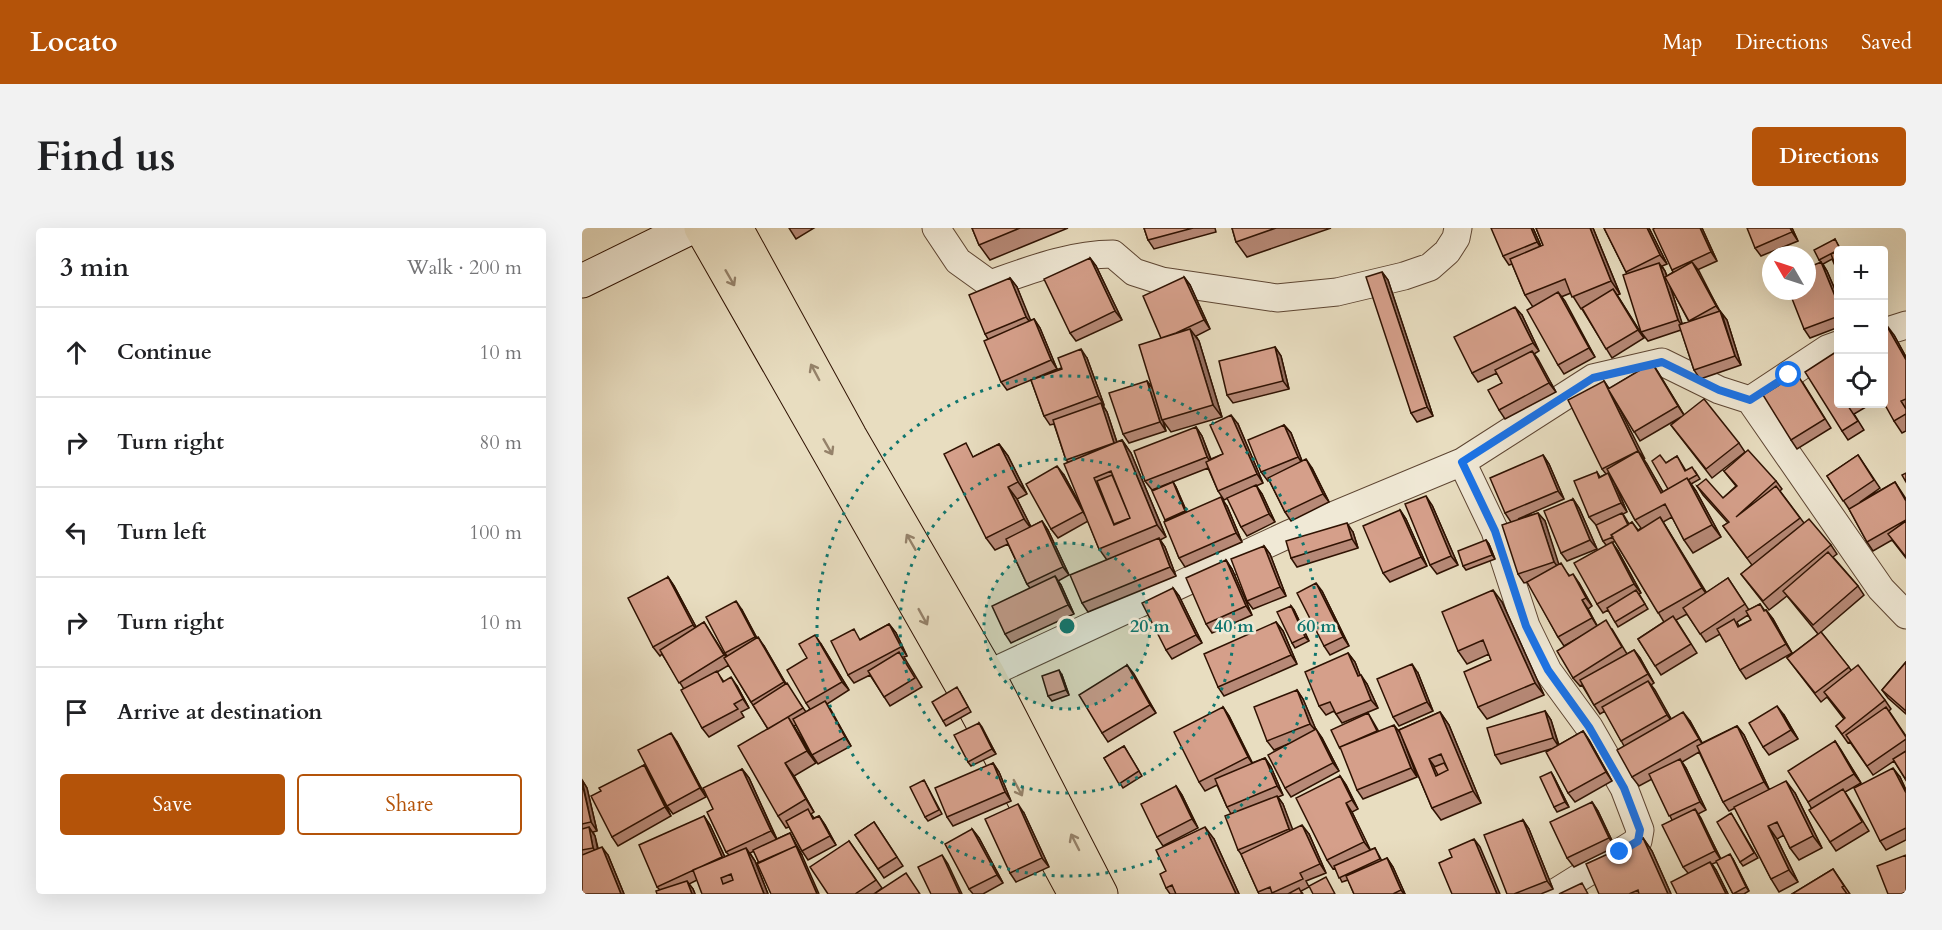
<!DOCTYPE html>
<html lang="en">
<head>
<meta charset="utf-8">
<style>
  :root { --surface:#fff; --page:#f2f2f2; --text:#202124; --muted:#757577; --line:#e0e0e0; --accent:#b45309 }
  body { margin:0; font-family:Cardo,serif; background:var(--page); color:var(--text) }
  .controls { position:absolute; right:18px; top:18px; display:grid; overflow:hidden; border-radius:6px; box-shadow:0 6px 24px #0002 }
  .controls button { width:54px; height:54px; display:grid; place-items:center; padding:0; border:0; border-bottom:2px solid var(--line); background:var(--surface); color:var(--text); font:30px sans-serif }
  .compass { position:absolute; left:1180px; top:18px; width:54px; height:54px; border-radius:50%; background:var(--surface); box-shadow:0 6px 24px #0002; rotate:309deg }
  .stop { position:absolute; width:18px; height:18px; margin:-14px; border:4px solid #1a73e8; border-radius:50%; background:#fff }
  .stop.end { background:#1a73e8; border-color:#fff; box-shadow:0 2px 6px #0008 }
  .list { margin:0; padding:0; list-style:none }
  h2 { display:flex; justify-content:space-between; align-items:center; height:78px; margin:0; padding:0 24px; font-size:26px }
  h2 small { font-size:20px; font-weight:400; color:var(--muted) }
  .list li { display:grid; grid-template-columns:39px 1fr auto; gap:18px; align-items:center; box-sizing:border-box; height:90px; padding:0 24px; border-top:2px solid var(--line) }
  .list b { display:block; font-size:22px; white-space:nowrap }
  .list em { font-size:20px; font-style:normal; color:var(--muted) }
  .actions { display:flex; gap:12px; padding:18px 24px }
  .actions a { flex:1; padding:14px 0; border:2px solid var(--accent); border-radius:6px; text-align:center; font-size:21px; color:var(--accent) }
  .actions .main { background:var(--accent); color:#fff }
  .icon { flex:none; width:33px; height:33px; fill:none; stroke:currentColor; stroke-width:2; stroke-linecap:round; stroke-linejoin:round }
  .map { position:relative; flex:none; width:1324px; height:666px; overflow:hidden; border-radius:6px }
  header { display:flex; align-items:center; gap:36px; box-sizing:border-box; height:84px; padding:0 30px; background:var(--accent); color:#fff }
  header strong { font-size:28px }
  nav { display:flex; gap:33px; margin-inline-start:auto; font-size:21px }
  .intro { display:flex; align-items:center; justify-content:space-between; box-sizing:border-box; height:144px; padding:0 36px }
  h1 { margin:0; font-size:42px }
  .button { padding:15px 27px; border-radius:6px; background:var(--accent); color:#fff; font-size:21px; font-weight:700 }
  main { display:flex; gap:36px; padding:0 36px }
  aside { flex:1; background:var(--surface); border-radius:6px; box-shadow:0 6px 24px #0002 }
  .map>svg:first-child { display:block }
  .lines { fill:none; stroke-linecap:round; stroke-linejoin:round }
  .minor-casing { stroke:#5d4532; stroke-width:29 }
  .secondary-casing { stroke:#2f1202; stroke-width:35 }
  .primary-casing { stroke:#2f1202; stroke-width:35 }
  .minor { stroke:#f0e9d6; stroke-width:27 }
  .secondary { stroke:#f0e9d6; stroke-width:33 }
  .primary { stroke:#e8ddc0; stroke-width:33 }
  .wall { fill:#b78977; stroke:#2f1202; stroke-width:1.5; fill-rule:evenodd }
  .shaded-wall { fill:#956f61; stroke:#2f1202; stroke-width:1.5 }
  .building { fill:#d59f8a; stroke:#2f1202; stroke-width:1.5; fill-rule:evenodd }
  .oneway { stroke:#95826a }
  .route { stroke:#1a73e8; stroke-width:8 }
  .ring { fill:none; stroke:#0f766e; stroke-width:3; stroke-dasharray:3 6 }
  .centre { fill:#0f766e; stroke:#f0e9d6; stroke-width:3 }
  .ring-label { font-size:18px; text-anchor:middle; font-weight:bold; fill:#0f766e; stroke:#f0e9d6; stroke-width:5; stroke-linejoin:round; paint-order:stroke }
</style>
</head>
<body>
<header>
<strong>Locato</strong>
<nav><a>Map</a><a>Directions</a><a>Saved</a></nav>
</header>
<div class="intro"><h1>Find us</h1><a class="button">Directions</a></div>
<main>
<aside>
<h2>3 min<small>Walk · 200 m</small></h2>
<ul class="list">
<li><svg class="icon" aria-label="ahead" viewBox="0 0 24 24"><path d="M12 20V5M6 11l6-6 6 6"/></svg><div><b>Continue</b></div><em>10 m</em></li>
<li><svg class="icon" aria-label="right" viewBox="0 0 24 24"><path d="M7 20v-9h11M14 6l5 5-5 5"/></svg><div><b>Turn right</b></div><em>80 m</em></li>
<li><svg class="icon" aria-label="left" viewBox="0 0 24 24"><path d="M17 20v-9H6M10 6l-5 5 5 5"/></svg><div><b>Turn left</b></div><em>100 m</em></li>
<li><svg class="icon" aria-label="right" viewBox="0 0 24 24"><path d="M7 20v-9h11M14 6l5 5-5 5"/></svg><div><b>Turn right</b></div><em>10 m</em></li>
<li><svg class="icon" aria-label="arrive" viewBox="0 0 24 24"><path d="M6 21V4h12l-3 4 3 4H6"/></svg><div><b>Arrive at destination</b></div></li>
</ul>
<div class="actions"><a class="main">Save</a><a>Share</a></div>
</aside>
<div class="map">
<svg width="1324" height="666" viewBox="0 0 1324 666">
  <rect width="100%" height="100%" fill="#e8ddc0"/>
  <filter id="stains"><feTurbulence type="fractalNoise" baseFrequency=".00333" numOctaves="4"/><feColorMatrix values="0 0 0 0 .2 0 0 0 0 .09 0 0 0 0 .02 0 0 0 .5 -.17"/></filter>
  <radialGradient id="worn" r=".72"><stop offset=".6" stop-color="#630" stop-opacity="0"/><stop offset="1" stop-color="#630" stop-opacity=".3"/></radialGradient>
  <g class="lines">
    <g class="minor-casing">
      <path id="minor" d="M354,0L376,33L408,56C448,42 489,26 531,26L552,44L580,53L695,70L755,64L822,48L848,39L865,24L874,10L876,0
        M1302,104L1324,97
        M1168,172L1245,121L1256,117
        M880,234L913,303L944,398L966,443L1007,499L1042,560L1058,602L1056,613L971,666
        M406,446L707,306L880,234L1011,150L1080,134L1137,162L1168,172L1299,361L1324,387"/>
    </g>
    <g class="secondary-casing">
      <path id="secondary" d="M0,53L108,0"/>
    </g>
    <g class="primary-casing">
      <path id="primary" d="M119,0L392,479L493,666
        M154,0L268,208L406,446L519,666"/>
    </g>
    <use href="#minor" class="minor"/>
    <use href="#secondary" class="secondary"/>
    <use href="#primary" class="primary"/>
  </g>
  <path class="wall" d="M207,0H232L214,11Z
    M390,0H486L408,32L397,17Z
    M562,0H633L634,4L572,21L566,12Z
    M650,0H749L665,29L654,14Z
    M951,0L959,18L961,17L954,0H1011L1038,66L1035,67L1062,110L1030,130L1000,81H999L989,65L979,69L1013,129L982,146L976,137L951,79L943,67L930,36L927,37L921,28Z
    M1022,0H1067L1085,36L1080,38L1083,43L1085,48L1091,44L1073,0H1120L1135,33L1115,42L1138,83L1145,92L1159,137L1118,151L1112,142L1099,102L1066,113L1059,104L1045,46ZM1088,58L1107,94L1100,96Z
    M1210,0L1216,13L1179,28L1173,20Z
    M1253,11L1259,22H1262H1257V47L1250,31L1241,36L1245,43L1257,71V99L1228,110L1222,101L1239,34L1237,32Z
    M508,30L514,38L540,92L494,113L488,105Z
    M800,44L806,52L851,188L835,194L829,185Z
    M602,49L608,57L628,101L614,108L617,113L640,189L589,204L581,193L584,203L547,215L541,206L565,153L571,161Z
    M428,50L435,59L448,93L452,91L458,100L475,141L451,151L505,130L522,177H521L525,184L535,214L540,212L549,225L584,309L578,312L583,319L594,348L506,384L500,375L525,332L517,321L506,293L476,310L469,301L482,247L503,286L486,234L484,232L472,196L468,197L462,188L449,152L425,162L419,154L406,111L403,106Z
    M940,87L957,123L952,126L974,164L923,191L917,182L920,155L915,145L896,154L890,145Z
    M1312,107L1324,129V203L1320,205L1312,193Z
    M693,119L699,128L707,161L651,175L645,167Z
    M1070,135L1102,187L1157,215L1163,224L1130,250L1089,197L1099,189L1058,213L1031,169L1062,232L1081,264L1086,261L1084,235L1095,228L1104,243H1113L1118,251L1109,256L1114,263L1139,309L1111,325L1102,312L1090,289L1081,294L1124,365L1146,350L1167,382L1178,376L1183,383L1184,382L1191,391L1210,425L1164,451L1158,442L1138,406L1124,414L1105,386L1094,392L1115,425L1079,447L1056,411L1082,394L1033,313L1030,315L1036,323L1059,365L1057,366L1066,381L1036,399L1026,382L1021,385L1015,376L1024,317L1021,313L1014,297L1007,289L1015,244L1018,249L1024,246L1020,241L1022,153L1027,161ZM1033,255L1053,292L1059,300L1056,302L1050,294L1047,296L1041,286L1045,284ZM1166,387L1169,392L1157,398L1155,394Z
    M1221,155L1249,200L1215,221L1209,212Z
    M1257,176H1289L1272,186L1282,202L1266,212L1260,203Z
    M656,196L681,255L674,258L680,266L693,294L665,308L659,299L646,270L642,272L636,263L626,240L570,262L563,253L614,199L620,208L629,231L641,226Z
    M702,197L709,205L720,233L730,240L747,274L709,293L703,284L687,252L686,253L679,244Z
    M417,216L426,228L445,266L435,271L449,299L460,293L466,302L487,347L476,353L479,357L492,386L429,415L423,406L448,360L445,356L426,316L413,322L404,310L393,228Z
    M961,227L967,236L982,271L936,291L956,285L963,293L976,336L988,348L997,355L1010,378L1006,381L1015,398L1030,401L1045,426L1052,422L1058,430L1072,455L1069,457L1089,491L1108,493L1120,515L1155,498L1162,507L1187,561L1213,565L1240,620L1217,632L1208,620L1202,607L1195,611L1216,654L1197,664L1189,651L1153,580L1147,583L1141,574L1117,524L1100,534L1104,540L1124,582L1116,586L1139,631H1151L1167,663L1162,666H1151L1135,634L1130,636L1134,642L1146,666H1095L1106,645L1101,639L1090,592L1070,551L1057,558L1050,549L1042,518L1023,483L1018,486L1012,477L1000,457L998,458L991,450L998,409L982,418L976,409L946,354L942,355L936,346L929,294L923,285Z
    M1276,227L1298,260L1278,274L1313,254L1324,271V330L1310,312L1291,323L1285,314L1267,281L1245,248Z
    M1142,243L1194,253L1200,261L1198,263L1222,295L1249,317L1255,326L1251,329L1276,358L1282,367L1239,404L1269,442L1303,472L1309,481L1307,483L1324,508V552L1312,533L1291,547L1268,514L1266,515L1254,498L1262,491L1245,469L1239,474L1205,430L1236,406L1205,368L1187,382L1159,346L1170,337L1141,298L1146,295L1121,267L1115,258L1141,270L1154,258Z
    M591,254L594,259L605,284L645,278L660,314L603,339L597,330L583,292Z
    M991,271L997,280L1015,321L985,333L979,325Z
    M850,277L876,337L855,346L848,337Z
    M818,282L824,291L845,338L808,354L801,345Z
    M771,304L776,320L715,339L709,330Z
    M904,312L907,316L913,331L884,342L881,338Z
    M682,318L688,326L704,368L671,381L665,373Z
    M644,332L650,341L670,387L630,405L624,396Z
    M86,349L92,358L114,399L122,394L144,429L145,428L143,425L160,382L175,410L182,418L204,456L224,484L228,481L224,475L225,430L239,416L267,462L245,476L269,518L236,536L230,527L214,497L212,498L234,535L212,548L232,584L229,586L232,590L237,588L243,597L254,617L226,632L220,623L207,599L204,600L196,588L186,501L169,474L147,437L135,444L142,454L155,458L167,480L159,484L162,489L127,509L120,500L102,461L80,426L78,428L71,419Z
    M591,360L597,368L620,415L590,431L584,422Z
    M740,363L767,418L748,427L742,418Z
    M920,374L962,467L905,491L896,479L909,432L907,426L885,436L876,423Z
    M709,378L712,382L727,413L713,420L710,415Z
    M694,394L701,403L715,436L642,468L636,459Z
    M307,396L314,405L325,428L322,429L340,459L308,478L288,447L272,455L266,447L279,411Z
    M766,425L773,434L778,447L785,456L796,480L760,495L752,483L744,487L737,478Z
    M1324,434V486L1306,470L1300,462Z
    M545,437L574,485L526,514L520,505Z
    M836,445L851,483L817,498L811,489Z
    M480,447L487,467L470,473L466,468Z
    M715,462L721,471L734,502L740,510L757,543L709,569L703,560L706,516L692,522L685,513Z
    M378,464L389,484L364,498L361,493Z
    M641,479L647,488L670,535L683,530L689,539L701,567L696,569L701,576L710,602L727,606L744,645L724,653L727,659L719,663L721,666H677L659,626L656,622L649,586L645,579L635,557L623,563L617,554Z
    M963,483L969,492L977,517L1001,503L1007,512L1030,553L993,574L986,565L969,521L919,536L913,527Z
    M858,484L867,497L899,575L859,592L850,580L817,502Z
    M786,485L797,504L819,506L835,549L781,571L775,562Z
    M1202,487L1216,511L1187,527L1181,519Z
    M397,495L414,526L389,538L386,534Z
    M1253,513L1279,555L1263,564L1287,603L1254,623L1248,614L1226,574Z
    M95,514L124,569L91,586L85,578Z
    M542,518L560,548L541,560L522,530Z
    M411,535L417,544L429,573L371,598L365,589Z
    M62,537L68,546L89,588L36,618L30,609L19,563Z
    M160,541L167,550L195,611L208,605L220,627L177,635L172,623L168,625L173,633L186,666L115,652L107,656L111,661L113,666H75L78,662L75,659L122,588L128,597L143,629L147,627L144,624L131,581Z
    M969,544L972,549L987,579L975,584L972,579Z
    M758,548L764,557L776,581L770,584L788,622L793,620L800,633L805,630L811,639L823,666H772L766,652L760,654L753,640L751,641L745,632Z
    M1318,549L1324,562V612L1304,622L1298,613Z
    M0,552L5,560L15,603L11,604L13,608L16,620L26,627L42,666H0Z
    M342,552L360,586L346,593L343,589Z
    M594,558L600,567L616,600L581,618L575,609Z
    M1010,574L1016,583L1033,619L992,639L985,630Z
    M442,585L467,639L434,654L428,645Z
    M1149,585L1176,630L1161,638L1158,634Z
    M941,592L947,601L971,661L959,666H925Z
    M292,594L321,638L302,650L273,607Z
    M390,601L397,610L421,655L401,666H391L387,661Z
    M1061,610L1070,623L1089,666H1017Z
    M632,611L657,666H588L584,660V643Z
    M267,613L300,660L292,666H246Z
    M1251,641L1268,666H1210Z"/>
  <path class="shaded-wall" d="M949,0H951L961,23L955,14Z
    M1008,0H1011L1038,66L1029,53Z
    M1065,0H1067L1085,36L1078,27Z
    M1118,0H1120L1135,33L1129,24Z
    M1208,0H1210L1216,13L1210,4Z
    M508,30L514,38L540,92L533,83Z
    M1110,34L1117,43L1139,86L1138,83L1145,92L1159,137L1153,128L1140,86L1134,78Z
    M1239,34L1245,43L1257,71V78Z
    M1077,35L1083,43L1102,101L1096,92Z
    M800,44L806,52L851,188L845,179Z
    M602,49L608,57L628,101L622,92Z
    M428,50L435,59L451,98L444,89Z
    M1031,61L1037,70L1062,110L1056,102Z
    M976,64L983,73L1013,129L1007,120Z
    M933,79L940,87L957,123L951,115Z
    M452,91L458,100L475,141L469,132Z
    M1303,95L1312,107L1324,129V132Z
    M608,101L617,113L640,189L631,177Z
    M693,119L699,128L707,161L701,153Z
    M499,121L505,130L522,177L516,168Z
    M950,123L956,131L974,164L967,155Z
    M1070,135L1076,144L1102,187L1096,178Z
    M565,153L571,161L584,203L578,194Z
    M1022,153L1028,162L1063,231L1056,223Z
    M519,175L525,184L538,224L532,215Z
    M649,187L656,196L681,255L675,246Z
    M702,197L709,205L722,238L716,229Z
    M614,199L620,208L631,238L625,229Z
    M540,212L549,225L584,309L575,297Z
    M417,216L426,228L445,266L436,254Z
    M1056,223L1065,236L1088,277L1079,265Z
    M961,227L967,236L982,271L976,263Z
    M724,231L730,240L747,274L741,266Z
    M475,238L482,247L507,293L501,284Z
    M1026,245L1032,254L1045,284L1039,275Z
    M1105,250L1114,263L1139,309L1130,297Z
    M591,254L594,259L606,288L603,283Z
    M674,257L680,266L693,294L687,286Z
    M426,259L435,271L451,303L442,291Z
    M844,268L850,277L876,337L869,328Z
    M639,269L645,278L660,314L654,305Z
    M991,271L997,280L1015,321L1008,312Z
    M818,282L824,291L845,338L839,329Z
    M956,285L963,293L979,343L972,334Z
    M1078,289L1086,302L1129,372L1120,360Z
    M460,293L466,302L487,347L481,339Z
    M765,295L771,304L776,320L770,311Z
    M577,310L583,319L594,348L588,339Z
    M904,312L907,316L913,331L910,327Z
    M1030,314L1036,323L1059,365L1052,356Z
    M682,318L688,326L704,368L698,359Z
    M644,332L650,341L670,387L664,378Z
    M991,346L997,355L1010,378L1004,370Z
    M473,348L479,357L492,386L486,377Z
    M86,349L92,358L118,406L111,397Z
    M734,355L740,363L767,418L761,409Z
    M591,360L597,368L620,415L614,407Z
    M911,362L920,374L962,467L953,455Z
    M1000,372L1006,381L1016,399L1010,390Z
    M154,373L160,382L179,418L173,409Z
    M709,378L712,382L727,413L723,409Z
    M1184,382L1191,391L1210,425L1204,416Z
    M694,394L701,403L715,436L709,427Z
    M307,396L314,405L325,428L319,419Z
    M233,407L239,416L267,462L260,454Z
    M176,409L182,418L208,463L202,454Z
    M1052,422L1058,430L1072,455L1066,446Z
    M766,425L773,434L782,457L776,448Z
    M830,436L836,445L851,483L845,474Z
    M545,437L552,446L574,485L568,477Z
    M477,442L480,447L487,467L484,462Z
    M779,447L785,456L796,480L789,472Z
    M149,449L155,458L167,480L161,471Z
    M1066,453L1073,462L1092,496L1085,487Z
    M715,462L721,471L735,504L728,496Z
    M243,473L249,482L269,518L263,509Z
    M1195,478L1202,487L1216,511L1209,502Z
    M641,479L647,488L672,538L666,529Z
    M963,483L969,492L977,519L971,510Z
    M858,484L867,497L899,575L891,563Z
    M1101,484L1108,493L1123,520L1117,511Z
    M206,489L214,502L234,535L225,523Z
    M397,495L400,499L414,526L410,521Z
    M812,497L819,506L835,549L829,540Z
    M1155,498L1162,507L1188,563L1182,554Z
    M734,501L740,510L757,543L751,535Z
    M1001,503L1007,512L1030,553L1024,544Z
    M89,505L95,514L124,569L118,560Z
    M1253,513L1259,522L1279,555L1272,546Z
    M683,530L689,539L701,567L695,558Z
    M847,531L856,543L859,555L854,548Z
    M1098,531L1104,540L1124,582L1118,574Z
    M203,535L212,548L232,584L224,571Z
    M411,535L417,544L429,573L423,564Z
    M62,537L68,546L89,588L83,579Z
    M1311,540L1318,549L1324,562V565Z
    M160,541L167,550L195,612L189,603Z
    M969,544L972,549L987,579L983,574Z
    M758,548L764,557L776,581L770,572Z
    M0,552L5,560L15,603L9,594Z
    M1204,553L1213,565L1240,620L1231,608Z
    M594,558L600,567L616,600L610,591Z
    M695,568L701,576L714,610L707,601Z
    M1010,574L1016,583L1033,619L1027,610Z
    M764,575L770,584L789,623L782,614Z
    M436,576L442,585L467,639L460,630Z
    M1113,581L1119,590L1139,632L1133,623Z
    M122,588L128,597L147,638L140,629Z
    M237,588L243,597L254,617L248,608Z
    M941,592L947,601L971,661L965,653Z
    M720,597L727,606L744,645L738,636Z
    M1186,598L1195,611L1216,654L1207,642Z
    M7,599L13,608L17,628L11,620Z
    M623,599L632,611L657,666H654Z
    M390,601L397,610L421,655L415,647Z
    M1061,610L1070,623L1089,666H1086Z
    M892,611L898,619L918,666H915Z
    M214,618L220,627L237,666H235Z
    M20,619L26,627L42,666H39Z
    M164,620L173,633L186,666H182Z
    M1148,626L1151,631L1167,663L1164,659Z
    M360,627L366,636L380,666H378Z
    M805,630L811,639L823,666H822L819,662Z
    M1128,634L1134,642L1146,666H1144Z
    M105,653L111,661L113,666H110Z"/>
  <path class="building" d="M390,0H438L397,17Z
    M562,0H611L566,12Z
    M650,0H694L654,14Z
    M909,0H949L955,14L921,28Z
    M954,0H1008L1029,53L990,69L983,51L943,67L928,31L961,17Z
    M1022,0H1065L1078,27L1044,44Z
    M1073,0H1118L1129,24L1090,42L1071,1Z
    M1165,0H1208L1210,4L1173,20Z
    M1253,11L1258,21L1237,32L1232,22Z
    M1257,23V47L1249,26Z
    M508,30L533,83L488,105L462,51Z
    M1110,34L1134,78L1107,93L1083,49Z
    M1239,34L1257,78V88L1222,101L1207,63H1225V40Z
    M1077,35L1096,92L1059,104L1041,47Z
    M800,44L845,179L829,185L784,49Z
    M602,49L622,92L594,105L579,110L561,68Z
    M428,50L444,89L403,106L387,67Z
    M1031,61L1056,102L1024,121L1000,80Z
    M976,64L1007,120L976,137L945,82Z
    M933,79L951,115L890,145L872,109Z
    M1138,83L1153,128L1112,142L1097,97Z
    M452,91L469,132L419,154L402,113Z
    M1302,95H1303L1324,132V171L1319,173L1324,181V186L1312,193L1302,175Z
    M608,101L631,177L580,192L557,117Z
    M693,119L701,153L645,167L637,133Z
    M499,121L516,168L462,188L449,152L480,141L476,130Z
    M1257,122V176H1269L1266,178L1276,193L1260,203L1223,144Z
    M950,123L967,155L917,182L906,162L920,155L913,142Z
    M1070,135L1096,178L1052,204L1026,161Z
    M1215,146L1243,191L1209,212L1181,167Z
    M565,153L578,194L541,206L527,165Z
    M1022,153L1056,223L1020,241L986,172Z
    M1122,171L1157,215L1124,241L1089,197Z
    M519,175L532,215L484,232L471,192Z
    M649,187L675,246L636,263L624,234L641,226L628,197Z
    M702,197L716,229L679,244L666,212Z
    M614,199L625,229L563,253L552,223Z
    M540,212L575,297L517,321L482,236ZM529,243L548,290L532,297L512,250Z
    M384,215L391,229L417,216L436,254L426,259L442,291L404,310L362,226Z
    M1166,222L1194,253L1154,289L1194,258L1218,290L1165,330L1141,298L1147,294L1115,258L1124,251L1141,270L1155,258L1142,243Z
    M1056,223L1079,265L1105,250L1130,297L1102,312L1083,276L1053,292L1025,241Z
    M961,227L976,263L923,285L908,250Z
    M1078,227L1084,235L1095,228L1103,243L1110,239L1115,247L1106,252L1105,250L1086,261L1070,233Z
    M1276,227L1292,252L1261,273L1245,248Z
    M724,231L741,266L703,284L686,250Z
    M475,238L501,284L469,301L444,256Z
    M1015,244L1017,250L1026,245L1039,275L1007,289L992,253Z
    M1324,245V254L1320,247Z
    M530,247L548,290L532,296L515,253Z
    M591,254L603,283L583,292L570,263Z
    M1313,254L1324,273V292L1285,314L1267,281Z
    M674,257L687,286L659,299L645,270Z
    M844,268L869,328L848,337L823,276Z
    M639,269L654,305L597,330L582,294Z
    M991,271L1008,312L979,325L962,283Z
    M818,282L839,329L801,345L781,298Z
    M956,285L972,334L936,346L920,297Z
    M1040,285L1046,297L1029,307L1031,309L1021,313L1014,297Z
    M1078,289L1120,360L1076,385L1029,307L1050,294L1056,303Z
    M1227,291L1249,317L1181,373L1159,346Z
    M460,293L481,339L445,356L424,311Z
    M1324,293V329L1306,306Z
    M765,295L770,311L709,330L704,313Z
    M577,310L588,339L500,375L488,347Z
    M904,312L910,327L881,338L876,323Z
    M1030,314L1052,356L1015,376L992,335Z
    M682,318L698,359L665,373L649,331Z
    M1246,324L1276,358L1231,397L1201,363Z
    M644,332L664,378L624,396L604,350Z
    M979,335L987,348L991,346L1004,370L1000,372L1010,390L976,409L945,354Z
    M473,348L486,377L423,406L410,378Z
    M86,349L111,397L71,419L46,370Z
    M1146,350L1163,376L1118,406L1101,380Z
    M734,355L761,409L742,418L715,365Z
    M591,360L614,407L584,422L560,375Z
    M911,362L953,455L896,479L882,444L909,432L901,412L876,423L860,384Z
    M1054,362L1063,376L1033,394L1025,380Z
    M154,373L173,409L143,425L124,389Z
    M1178,376L1182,383L1184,382L1204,416L1158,442L1135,401L1152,391L1156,399L1169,392L1164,383Z
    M709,378L723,409L710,415L695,384Z
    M1091,388L1109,416L1073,438L1056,411Z
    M1024,392L1040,419L991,450L975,423Z
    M122,394L142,427L97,455L78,422Z
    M694,394L709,427L636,459L622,426Z
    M307,396L319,419L266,447L249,413L272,401L278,412Z
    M1239,404L1267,439L1233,465L1205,430Z
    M233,407L260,454L224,475L205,442L225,430L217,416Z
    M176,409L202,454L169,474L142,430Z
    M1052,422L1066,446L1012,477L998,452Z
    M317,424L333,450L302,469L286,443Z
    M766,425L776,448L779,447L789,472L754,486L748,474L737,478L723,444Z
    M1324,434V483L1300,462Z
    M830,436L845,474L811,489L795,451Z
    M545,437L568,477L520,505L497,467Z
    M1276,437L1303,472L1260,506L1254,498L1263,490L1242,464Z
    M477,442L484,462L466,468L460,448Z
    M135,443L141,454L149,449L161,471L152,476L156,481L120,500L99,462Z
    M1066,453L1085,487L1039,513L1020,479Z
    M205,455L221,480L186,501L171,477Z
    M375,459L386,479L361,493L350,474Z
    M715,462L728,496L685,513L672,479Z
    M243,473L263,509L230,527L211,491Z
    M1195,478L1209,502L1181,519L1167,495Z
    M641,479L666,529L617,554L592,504Z
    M1304,479L1324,509V511L1285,538L1264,507Z
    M963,483L971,510L913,527L905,500Z
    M858,484L891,563L850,580L817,502ZM859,526L866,542L854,548L847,531Z
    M1101,484L1117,511L1050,549L1035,522Z
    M786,485L795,503L758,519V521L749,502Z
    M206,489L225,523L203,535L224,571L196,588L156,518Z
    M397,495L410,521L386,534L372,507Z
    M812,497L829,540L775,562L758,519Z
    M1155,498L1182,554L1141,574L1115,518Z
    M734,501L751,535L703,560L686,527Z
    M1001,503L1024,544L986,565L964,524Z
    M89,505L118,560L85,578L56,522Z
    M1253,513L1272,546L1226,574L1206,543Z
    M542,518L557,543L537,556L522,530Z
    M1324,523V552L1311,531Z
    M683,530L695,558L645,579L633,551Z
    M1098,531L1118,574L1087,588L1067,546Z
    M411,535L423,564L365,589L353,560Z
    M862,535L866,542L856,547L852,539Z
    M62,537L83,579L30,609L9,568L19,563L17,560Z
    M1311,540L1324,565V600L1298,613L1272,560Z
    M160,541L189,603L144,624L125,584L131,581L121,560Z
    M969,544L983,574L972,579L958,549Z
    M758,548L770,572L764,575L782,614L745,632L714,570Z
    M342,552L357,582L343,589L328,559Z
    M1204,553L1231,608L1208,620L1195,594L1186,598L1207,642L1189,651L1152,579Z
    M0,555L9,594L0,596Z
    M594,558L610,591L575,609L559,576Z
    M1261,561L1280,594L1248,614L1227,582Z
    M695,568L707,601L656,622L643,588Z
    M1010,574L1027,610L985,630L968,594Z
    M436,576L460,630L428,645L403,591Z
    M226,581L231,591L237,588L248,608L220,623L204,593Z
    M1113,581L1133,623L1101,639L1080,597Z
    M1149,585L1172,625L1158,634L1135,594Z
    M122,588L140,629L75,659L57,617Z
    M941,592L965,653L932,666H925L902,607Z
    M292,594L315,629L296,641L273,607Z
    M720,597L738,636L718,645L721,651L690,665L688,659L676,664L659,626Z
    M7,599L11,620L0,622V601Z
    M623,599L654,666H594L590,657L584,660L578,646L584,643L574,622Z
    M390,601L415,647L387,661L363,616Z
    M208,605L214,618L177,635L171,622Z
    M1061,610L1086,666H1057L1056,662L1047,666H1017L1004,636Z
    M892,611L915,666H870L857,635L870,629L867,622Z
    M267,613L294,652L273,666H246L228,639Z
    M214,618L235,666H189L175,635Z
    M20,619L39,666H0V627Z
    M164,620L182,666H120L111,642ZM149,646L151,652L141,656L139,650Z
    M793,620L798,631L757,650L752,638Z
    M1148,626L1164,659L1151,666L1134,633Z
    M360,627L378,666H349L336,639Z
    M1324,627V664L1319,666H1306L1295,638Z
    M805,630L819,662L811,666H772L764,648Z
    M1128,634L1144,666H1095L1089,654Z
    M1251,641L1262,658L1260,659L1265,666H1210Z
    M324,645L338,666H292Z
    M744,649L753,666H731L727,658Z
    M105,653L110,666H75L74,663Z
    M1000,655L1006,666H977Z
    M717,660L720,666H706Z"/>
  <defs><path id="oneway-shaft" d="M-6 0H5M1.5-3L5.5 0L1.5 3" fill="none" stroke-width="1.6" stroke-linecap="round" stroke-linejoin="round" transform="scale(1.5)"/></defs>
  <g class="oneway">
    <use href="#oneway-shaft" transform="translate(148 50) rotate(60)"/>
    <use href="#oneway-shaft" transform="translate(233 144) rotate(-118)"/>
    <use href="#oneway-shaft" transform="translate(246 219) rotate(60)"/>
    <use href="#oneway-shaft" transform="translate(329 314) rotate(-120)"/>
    <use href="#oneway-shaft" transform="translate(341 389) rotate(61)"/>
    <use href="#oneway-shaft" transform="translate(436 560) rotate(62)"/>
    <use href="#oneway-shaft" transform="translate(493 614) rotate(-117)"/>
  </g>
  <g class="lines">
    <path class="route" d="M1038,624L1056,613L1058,602L1042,560L1007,499L966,442L944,398L913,303L880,234L1011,150L1080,134L1137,162L1168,172L1207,147"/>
  </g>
  <circle cx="485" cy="398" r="83" fill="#0f766e" fill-opacity=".12"/>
  <g class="ring">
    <circle cx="485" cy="398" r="83"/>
    <circle cx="485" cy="398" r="167"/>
    <circle cx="485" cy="398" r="250"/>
  </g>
  <circle cx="485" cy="398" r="9" class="centre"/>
  <g class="ring-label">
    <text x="568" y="404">20 m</text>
    <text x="652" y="404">40 m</text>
    <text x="735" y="404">60 m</text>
  </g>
  <rect width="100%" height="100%" filter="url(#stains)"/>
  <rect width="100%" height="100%" fill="url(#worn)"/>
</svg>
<div class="controls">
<button>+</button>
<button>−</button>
<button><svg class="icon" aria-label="locate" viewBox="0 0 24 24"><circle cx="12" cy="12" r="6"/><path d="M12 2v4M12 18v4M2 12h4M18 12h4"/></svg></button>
</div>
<svg class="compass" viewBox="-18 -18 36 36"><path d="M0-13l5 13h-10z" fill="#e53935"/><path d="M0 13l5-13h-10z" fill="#757577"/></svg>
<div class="stop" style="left:1207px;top:147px"></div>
<div class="stop end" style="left:1038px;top:624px"></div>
</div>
</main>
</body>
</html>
